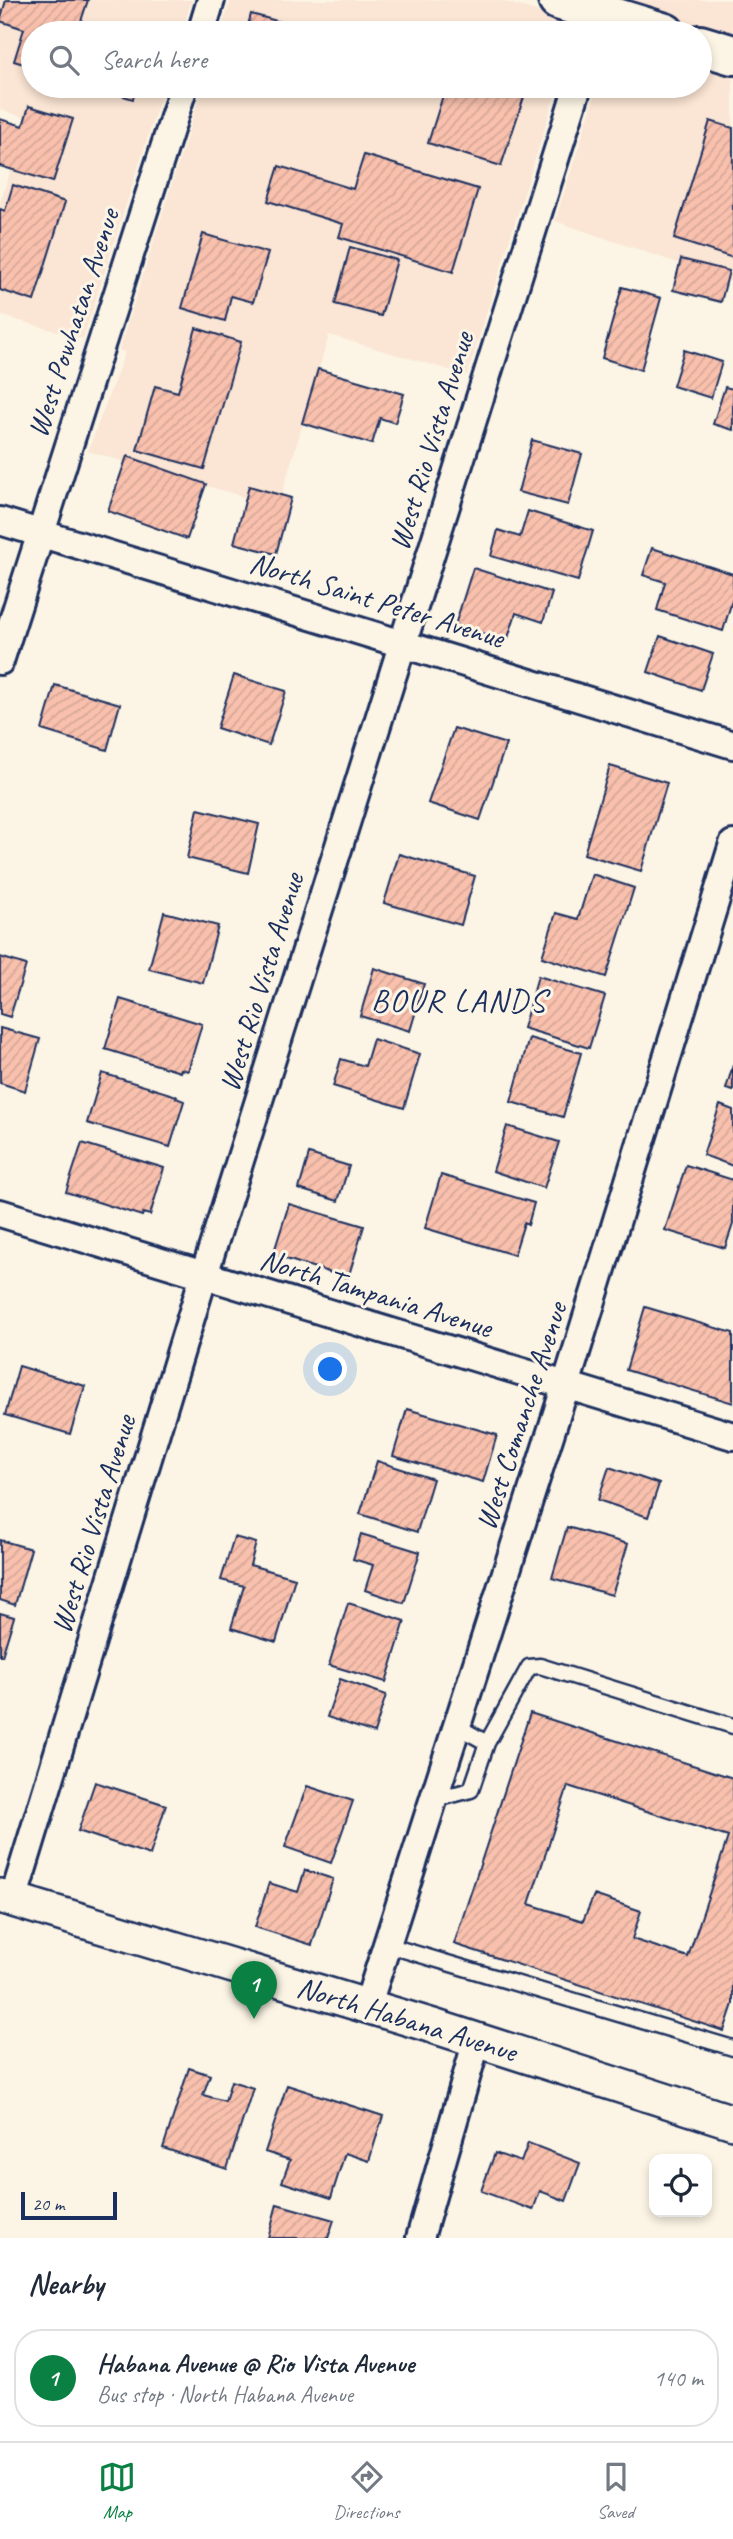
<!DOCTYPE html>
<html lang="en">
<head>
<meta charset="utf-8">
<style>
  :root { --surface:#fff; --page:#f6f6f7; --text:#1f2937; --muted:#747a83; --line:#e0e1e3; --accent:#0b8043 }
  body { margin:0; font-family:Caveat,sans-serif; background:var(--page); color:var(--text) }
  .controls { position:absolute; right:21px; bottom:21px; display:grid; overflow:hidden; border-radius:14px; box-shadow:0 4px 10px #0003 }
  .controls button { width:63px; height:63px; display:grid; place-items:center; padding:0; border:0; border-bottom:2px solid var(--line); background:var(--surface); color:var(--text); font:35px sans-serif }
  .scale { position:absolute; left:21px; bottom:18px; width:96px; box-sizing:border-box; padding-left:7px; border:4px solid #1b2f5e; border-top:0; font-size:19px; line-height:24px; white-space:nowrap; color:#1b2f5e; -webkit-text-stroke:5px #fcf5e5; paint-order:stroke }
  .you { position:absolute; left:331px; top:1370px; width:24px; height:24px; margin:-18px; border:5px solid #fff; border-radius:50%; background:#1a73e8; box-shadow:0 0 0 10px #1a73e833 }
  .badge { display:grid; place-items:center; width:46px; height:46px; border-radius:50%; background:var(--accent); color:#fff; font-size:23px; font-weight:700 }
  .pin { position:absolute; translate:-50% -58px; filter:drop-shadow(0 2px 4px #0008) }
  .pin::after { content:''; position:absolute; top:37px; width:24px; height:21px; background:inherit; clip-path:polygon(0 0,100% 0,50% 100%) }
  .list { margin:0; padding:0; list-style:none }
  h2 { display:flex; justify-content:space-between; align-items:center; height:91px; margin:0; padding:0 28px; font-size:30px }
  h2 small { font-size:23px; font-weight:400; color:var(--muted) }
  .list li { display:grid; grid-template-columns:46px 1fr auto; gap:21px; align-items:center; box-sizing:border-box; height:98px; margin:0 14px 14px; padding:0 14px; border:2px solid var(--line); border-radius:28px }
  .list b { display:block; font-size:26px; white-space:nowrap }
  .list p { margin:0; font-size:23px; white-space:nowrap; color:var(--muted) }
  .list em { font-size:23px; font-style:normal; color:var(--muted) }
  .icon { flex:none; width:38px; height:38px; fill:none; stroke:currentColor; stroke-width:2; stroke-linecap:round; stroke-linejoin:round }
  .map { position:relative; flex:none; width:733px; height:2238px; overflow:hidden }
  .search { position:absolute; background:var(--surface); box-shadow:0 4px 10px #0003; left:21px; right:21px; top:21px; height:77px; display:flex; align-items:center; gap:18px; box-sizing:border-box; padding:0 24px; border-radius:38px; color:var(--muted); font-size:26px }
  .sheet { height:203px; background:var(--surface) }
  nav { display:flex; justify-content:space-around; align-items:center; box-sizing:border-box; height:98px; border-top:2px solid var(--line); background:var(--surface); font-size:19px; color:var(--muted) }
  nav a { display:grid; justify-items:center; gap:4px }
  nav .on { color:var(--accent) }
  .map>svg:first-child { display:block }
  .built { fill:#fbe5d4 }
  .building { fill:url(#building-hatch); stroke:#1b2f5e; stroke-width:2; fill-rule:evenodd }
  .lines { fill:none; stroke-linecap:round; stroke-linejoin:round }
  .service-casing { stroke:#1b2f5e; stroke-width:19 }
  .minor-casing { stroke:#1b2f5e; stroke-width:32 }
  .tertiary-casing { stroke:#1b2f5e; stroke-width:38 }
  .secondary-casing { stroke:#1b2f5e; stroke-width:44 }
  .service { stroke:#fcf5e5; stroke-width:14 }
  .minor { stroke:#fcf5e5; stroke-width:26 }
  .tertiary { stroke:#fcf5e5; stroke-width:33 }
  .secondary { stroke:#fcf5e5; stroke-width:38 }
  .labels { text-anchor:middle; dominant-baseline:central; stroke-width:6; stroke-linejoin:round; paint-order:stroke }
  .street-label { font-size:30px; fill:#1b2f5e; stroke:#fcf5e5 }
  .neighbourhood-label { font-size:32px; letter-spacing:2px; fill:#1b2f5e; stroke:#fcf5e5 }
</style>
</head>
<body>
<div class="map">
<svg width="733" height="2238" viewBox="0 0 733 2238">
  <defs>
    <pattern id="building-hatch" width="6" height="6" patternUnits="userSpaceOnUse" patternTransform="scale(1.75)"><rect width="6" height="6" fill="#f9c1ad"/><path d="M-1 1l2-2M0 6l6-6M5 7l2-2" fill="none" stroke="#d5a697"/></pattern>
  </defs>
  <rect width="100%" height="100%" fill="#fcf5e5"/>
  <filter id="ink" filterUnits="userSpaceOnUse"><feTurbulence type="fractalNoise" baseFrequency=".0143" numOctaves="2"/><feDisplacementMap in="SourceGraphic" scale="14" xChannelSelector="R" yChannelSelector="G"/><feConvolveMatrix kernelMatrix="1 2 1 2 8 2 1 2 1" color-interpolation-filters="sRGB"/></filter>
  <g filter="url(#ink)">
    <path class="built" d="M0,0H192L181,33H33V86H164L83,339L0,315V202L28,119L0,109Z
      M231,0H498L578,23L575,33H220Z
      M624,0H733V38L623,3Z
      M700,62L733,73V282L555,221L598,86H700Z
      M203,86H558L467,375L329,335L278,507L88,451L125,352L119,350Z"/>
    <path class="building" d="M6,0H88L77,33H33V67L14,61L24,29L0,21Z
      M251,14L299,27L297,33H246Z
      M92,86H137L133,99Z
      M446,86H509L525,94L501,166L428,143Z
      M29,106L73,119L53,182L0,166V119L23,126Z
      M710,121L733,128V258L674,239Z
      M364,155L478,189L453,272L339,237L343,224L268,201L279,166L353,189Z
      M13,185L65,202L34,301L0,290V209L5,211Z
      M203,234L268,253L253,302L231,296L225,321L182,308Z
      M350,247L397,260L381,316L335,304Z
      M681,259L729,271L721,302L673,290Z
      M622,287L661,298L641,370L602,358Z
      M196,328L241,342L204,469L137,450L155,386L178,392Z
      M684,350L722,362L711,398L673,386Z
      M318,369L404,394L395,423L380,418L372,444L302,423Z
      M725,387L733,389V430L713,424Z
      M532,440L582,454L568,505L518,492Z
      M127,456L206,484L187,539L108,511Z
      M249,486L291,498L276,554L234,543Z
      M528,511L593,531L578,581L491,556L498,530L520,537Z
      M652,548L733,574V597L723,631L657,610L665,582L643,575Z
      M473,568L552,593L543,622L516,613L507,641L455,625Z
      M660,636L713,654L701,690L648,672Z
      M234,675L286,691L269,745L217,728Z
      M55,685L120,704L107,750L42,730Z
      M454,728L506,744L480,820L428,803Z
      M610,766L667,783L641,871L584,854Z
      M198,809L259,824L248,873L187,858Z
      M399,854L475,876L461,925L384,903Z
      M592,874L634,888L606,977L542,957L556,913L578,919Z
      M164,912L218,926L203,983L149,969Z
      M0,957L26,965L10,1017L0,1014Z
      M374,968L424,984L410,1031L360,1016Z
      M538,976L605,996L589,1048L523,1028Z
      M120,999L202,1024L188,1071L181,1069L180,1072L105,1049Z
      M0,1028L40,1039L25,1091L0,1083Z
      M529,1038L581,1053L563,1117L511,1102Z
      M373,1039L420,1054L404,1108L333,1086L341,1059L365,1066Z
      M733,1065V1091L726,1089Z
      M102,1073L177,1096L176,1098L184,1101L170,1147L87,1123Z
      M720,1105L733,1110V1166L703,1155Z
      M507,1126L559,1142L544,1188L493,1171Z
      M82,1143L164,1168L150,1215L143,1213L142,1216L66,1192Z
      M309,1154L349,1166L338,1201L299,1189Z
      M686,1165L733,1180V1224L725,1248L665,1230Z
      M441,1175L534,1203L528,1225L524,1223L514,1255L425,1228Z
      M289,1204L364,1226L348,1278L273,1255Z
      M645,1307L733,1333V1403L626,1370Z
      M19,1366L85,1386L70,1434L5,1415Z
      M407,1409L497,1435L483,1482L393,1456Z
      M377,1461L433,1479L417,1532L360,1514Z
      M609,1467L659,1484L648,1517L598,1500Z
      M567,1527L628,1544L612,1595L552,1578Z
      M361,1534L420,1552L404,1603L365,1590L373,1565L353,1559Z
      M234,1537L256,1543L250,1565L295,1578L276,1642L231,1628L244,1586L221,1580Z
      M0,1540L31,1549L15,1605L0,1600Z
      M348,1603L405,1621L386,1682L329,1665Z
      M0,1613L14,1617L2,1656H0Z
      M340,1679L386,1695L374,1733L327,1717Z
      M530,1713L733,1778V2004L724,2031L454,1944ZM568,1786L728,1837L688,1957L632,1939L641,1911L594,1895L583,1921L529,1904Z
      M95,1782L166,1805L150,1855L78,1831Z
      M307,1786L353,1801L331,1863L285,1847Z
      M305,1870L333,1879L312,1945L255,1927L269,1883L298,1892Z
      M189,2068L210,2075L203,2095L225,2101L231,2081L253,2088L227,2169L163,2148Z
      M287,2085L383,2116L369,2161L345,2153L331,2198L282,2182L290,2160L265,2152Z
      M528,2143L580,2163L566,2201L540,2191L533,2210L481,2191L495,2153L521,2162Z
      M277,2204L334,2220L328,2238H268Z"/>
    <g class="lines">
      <g class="service-casing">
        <path id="service" d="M457,1726L487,1743
          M433,1800L471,1790L487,1743L529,1667L540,1666L733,1726
          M387,1945L733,2048"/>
      </g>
      <g class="minor-casing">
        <path id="minor" d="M201,33L211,0
          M0,521L733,745
          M0,661L184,86
          M0,1213L733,1436
          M13,1900L204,1275L578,86
          M367,2007L566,1385L733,844
          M420,2238L477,2040"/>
      </g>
      <g class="tertiary-casing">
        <path id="tertiary" d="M0,1896L433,2026L733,2122"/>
      </g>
      <g class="secondary-casing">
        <path id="secondary" d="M558,0L665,33
          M700,45L733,55"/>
      </g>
      <use href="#service" class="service"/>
      <use href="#minor" class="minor"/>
      <use href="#tertiary" class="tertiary"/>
      <use href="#secondary" class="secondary"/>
    </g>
  </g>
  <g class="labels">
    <g class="street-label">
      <text transform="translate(73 323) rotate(-72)">West Powhatan Avenue</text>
      <text transform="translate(431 441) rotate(-73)">West Rio Vista Avenue</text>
      <text transform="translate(377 600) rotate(17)">North Saint Peter Avenue</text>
      <text transform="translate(261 982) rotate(-73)">West Rio Vista Avenue</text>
      <text transform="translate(376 1293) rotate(17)">North Tampania Avenue</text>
      <text transform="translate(521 1416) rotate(-72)">West Comanche Avenue</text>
      <text transform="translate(93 1524) rotate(-73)">West Rio Vista Avenue</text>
      <text transform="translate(407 2019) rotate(17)">North Habana Avenue</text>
    </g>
    <g class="neighbourhood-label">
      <text x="459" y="1000">BOUR LANDS</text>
    </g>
  </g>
</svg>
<div class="controls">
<button><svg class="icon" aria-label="locate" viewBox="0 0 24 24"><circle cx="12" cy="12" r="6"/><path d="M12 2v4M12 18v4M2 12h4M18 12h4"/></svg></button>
</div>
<div class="scale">20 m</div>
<div class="you"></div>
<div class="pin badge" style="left:254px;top:2019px">1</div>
<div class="search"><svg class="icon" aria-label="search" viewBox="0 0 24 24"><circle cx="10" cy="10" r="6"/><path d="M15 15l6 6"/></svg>Search here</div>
</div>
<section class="sheet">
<h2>Nearby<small></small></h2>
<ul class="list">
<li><span class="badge">1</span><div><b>Habana Avenue @ Rio Vista Avenue</b><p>Bus stop · North Habana Avenue</p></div><em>140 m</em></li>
</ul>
</section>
<nav>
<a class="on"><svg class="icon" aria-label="map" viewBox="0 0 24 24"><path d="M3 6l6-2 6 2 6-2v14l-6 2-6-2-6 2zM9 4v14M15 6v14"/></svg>Map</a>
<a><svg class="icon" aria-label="directions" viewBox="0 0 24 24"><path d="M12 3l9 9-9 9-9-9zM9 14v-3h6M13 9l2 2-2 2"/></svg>Directions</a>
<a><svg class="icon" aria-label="saved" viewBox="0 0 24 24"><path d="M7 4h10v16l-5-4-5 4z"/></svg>Saved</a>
</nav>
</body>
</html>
